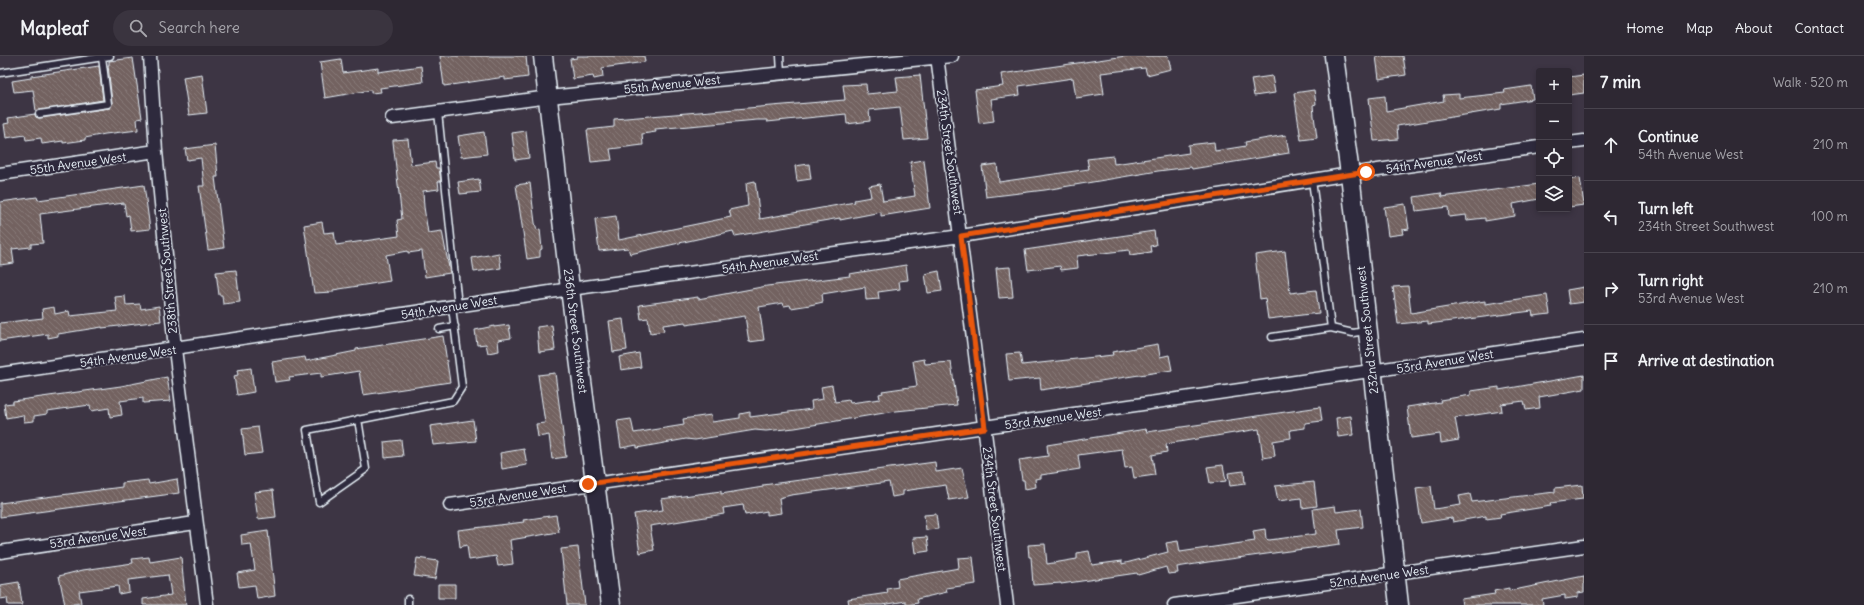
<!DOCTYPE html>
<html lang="en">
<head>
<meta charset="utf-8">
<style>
  :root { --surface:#2e2833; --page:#3a343f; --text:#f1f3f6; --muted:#a7a6ac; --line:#49444e }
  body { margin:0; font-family:Delius,sans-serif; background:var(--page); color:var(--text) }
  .controls { position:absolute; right:12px; top:12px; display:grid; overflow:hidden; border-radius:4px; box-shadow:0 2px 6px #0003 }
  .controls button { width:36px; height:36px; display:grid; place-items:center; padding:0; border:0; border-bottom:1px solid var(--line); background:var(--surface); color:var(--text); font:20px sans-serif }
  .stop { position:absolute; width:12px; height:12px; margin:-9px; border:3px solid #ea580c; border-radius:50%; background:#fff }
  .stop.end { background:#ea580c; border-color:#fff; box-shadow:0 1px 4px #0008 }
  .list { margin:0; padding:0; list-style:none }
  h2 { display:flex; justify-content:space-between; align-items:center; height:52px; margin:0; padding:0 16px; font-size:17px }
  h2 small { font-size:13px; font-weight:400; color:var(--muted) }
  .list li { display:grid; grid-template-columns:26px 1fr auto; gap:12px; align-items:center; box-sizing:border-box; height:72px; padding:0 16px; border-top:1px solid var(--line) }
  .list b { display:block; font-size:15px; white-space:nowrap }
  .list p { margin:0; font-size:13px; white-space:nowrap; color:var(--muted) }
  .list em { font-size:13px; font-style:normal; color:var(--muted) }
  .icon { flex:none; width:22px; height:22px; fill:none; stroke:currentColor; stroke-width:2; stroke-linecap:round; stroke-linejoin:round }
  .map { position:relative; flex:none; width:1584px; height:549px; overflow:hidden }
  header { display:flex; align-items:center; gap:24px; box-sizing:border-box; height:56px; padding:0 20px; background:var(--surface); border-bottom:1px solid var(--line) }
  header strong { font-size:19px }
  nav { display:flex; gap:22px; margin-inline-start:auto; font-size:14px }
  .search { width:280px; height:36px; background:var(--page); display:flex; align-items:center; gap:10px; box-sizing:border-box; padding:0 14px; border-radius:22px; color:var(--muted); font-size:15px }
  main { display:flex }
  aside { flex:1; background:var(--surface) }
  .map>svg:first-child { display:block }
  .building { fill:url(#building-back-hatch); stroke:#e8f1f8 }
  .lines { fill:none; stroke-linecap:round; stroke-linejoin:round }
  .lane-casing { stroke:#e8f1f8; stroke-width:9 }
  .street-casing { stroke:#e8f1f8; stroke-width:15 }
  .secondary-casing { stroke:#e8f1f8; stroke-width:21 }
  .lane { stroke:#2f2a3d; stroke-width:6 }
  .street { stroke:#2f2a3d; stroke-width:12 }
  .secondary { stroke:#2f2a3d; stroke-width:18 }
  .route { stroke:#ea580c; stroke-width:5 }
  .labels { text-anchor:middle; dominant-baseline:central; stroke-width:4; stroke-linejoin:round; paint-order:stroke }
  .street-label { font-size:12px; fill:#e8f1f8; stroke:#2f2a3d }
</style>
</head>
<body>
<header>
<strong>Mapleaf</strong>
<div class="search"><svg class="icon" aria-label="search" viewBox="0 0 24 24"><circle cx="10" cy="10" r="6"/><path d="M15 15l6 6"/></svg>Search here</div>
<nav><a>Home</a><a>Map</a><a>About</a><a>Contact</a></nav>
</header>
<main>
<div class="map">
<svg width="1584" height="549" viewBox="0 0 1584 549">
  <defs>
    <pattern id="building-back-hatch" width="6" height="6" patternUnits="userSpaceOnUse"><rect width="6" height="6" fill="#736260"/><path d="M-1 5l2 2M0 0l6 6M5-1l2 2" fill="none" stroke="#877978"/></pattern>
  </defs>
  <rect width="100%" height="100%" fill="#3d3544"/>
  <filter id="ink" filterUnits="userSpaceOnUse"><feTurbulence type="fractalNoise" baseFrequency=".025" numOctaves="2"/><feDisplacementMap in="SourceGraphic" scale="8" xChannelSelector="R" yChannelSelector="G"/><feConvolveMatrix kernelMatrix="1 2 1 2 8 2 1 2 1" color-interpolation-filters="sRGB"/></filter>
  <g filter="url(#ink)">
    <path class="building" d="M440,0H526L528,21L505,24V21L444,30Z
      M577,0H644L645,6L602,12L603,21L594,23L593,20L573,23L570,3L577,2Z
      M1126,0H1168L1171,13L1147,19L1145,12L1101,17L1104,38L1076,42L1073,22L1019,30L1020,39L991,43L994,65L979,67L975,34L1003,30L1001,18Z
      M1376,0H1403L1406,19L1379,23Z
      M133,2L142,62L137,63L138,74L105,78L85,82V84L63,87V85L42,88L41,82L26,84L25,79L6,82L4,68L9,67L8,62L35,58L36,61L40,62L110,52L112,47L108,9H109V5Z
      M341,3L343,17L378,12V16L421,10L423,26L380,32L381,36L371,37V34L325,42L320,6Z
      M99,10L103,44L36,55L33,34L14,36L12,25L31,22V20Z
      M202,18L207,57L189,59L183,21Z
      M920,19L927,82L904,84L900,51L869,54L870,65L847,68L846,58L767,66V64H757L655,73L656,76L642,78L643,89L610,93L612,104L591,106L587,74L614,71V63L845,44L843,29L866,28L867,38L898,35L896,21Z
      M1584,19V37L1569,39V21Z
      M1272,20L1275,37L1254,40L1251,23Z
      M1531,30L1533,43L1501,48V53L1397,70L1398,83L1374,85L1369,42L1385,40L1386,55L1444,45L1443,39L1459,38V42L1505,37L1504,34Z
      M1314,34L1316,48L1313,49L1314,60L1317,82L1301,84L1294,37Z
      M526,75L529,102L515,104L512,77Z
      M484,76L487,98L461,101L458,80Z
      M1286,79L1289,97L1192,113L1191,111L1158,115L1045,134L986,141L982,110L997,108L999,126L1089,113L1087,103L1113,100L1114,108L1189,97L1188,89L1214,86L1215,95L1246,90L1245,86Z
      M408,83L411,109L435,106L436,112H439L441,125H438L439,133L423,135L424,151L428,177L442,175L450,217L425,221L422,195L408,197V195L386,199L390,225L333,234V236L314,237L304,169L322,166L324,177L334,176L336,189L399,180L397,164L402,163L393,86V84Z
      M215,89L218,121H215L224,192L208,194L199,130H204L201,102L187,104L185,93Z
      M924,104L930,152L881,160V156L840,164V162L735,180L733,175L630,198L628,192L599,195L595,163L616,160L619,184L731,161L729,154L748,150L746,127L755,125L760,163L855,146L854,144L871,141L869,130L880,128L883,145L915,140L910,106Z
      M809,108L811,123L797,125L795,110Z
      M1580,122L1584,149L1569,151V124Z
      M479,123L481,136L460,138L458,126Z
      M530,127L535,167L537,174L540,173L542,193L540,194V201L527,203L516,129Z
      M1539,128V143L1513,148L1515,160L1485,165V162L1467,164L1466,159L1449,161L1448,151L1416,155L1414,141L1441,137L1442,141Z
      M144,129L150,173L131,175L129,159L126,160L124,147L40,158L43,187L31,188V191L12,193L14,207L0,209V146L37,141L38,144Z
      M1405,148L1409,173L1402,174L1403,178L1388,180L1384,151Z
      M1154,175L1156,189L1150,190L1151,196L1130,199L1129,194L1077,200L1078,212L1061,214L1060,210L1028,214L1025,194Z
      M1285,195L1290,237L1316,234L1319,257L1268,263L1265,242L1260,243L1255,199Z
      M499,197L501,212L474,216L472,202Z
      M906,209L908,224L899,225L900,233L878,236L879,243L866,244L865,231L822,238L823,246L810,249L791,252L790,249L784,250L783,247L759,251L764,284L749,286L745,260L686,269L685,266L663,269L664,275L650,277L648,262L641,263L639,249L698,241V243L767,230L850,220L849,218Z
      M1010,211L1013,241L999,242L996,212Z
      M236,214L240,246L223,248L222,239H219L216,216Z
      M939,215L942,235L928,237L925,218Z
      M1408,230L1411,257L1485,245V248L1547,239L1550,258L1533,260L1532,255L1428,268V265L1398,268L1393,231Z
      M1584,231V246L1569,248L1567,234Z
      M125,240L126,249L140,248L141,253L159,250L161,265L102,272V271L58,278V280L48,282V278L0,285V267L43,262L42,253L54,251L55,258L69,255L70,260L117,255L115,241Z
      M623,263L627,294L613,296L609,265Z
      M509,269L511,282L498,284L499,295L488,297L486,288L477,289L475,274L494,270V271Z
      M552,269L555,294L539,296L537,271Z
      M443,280L450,326L363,339L359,315L321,321V317L289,321L290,324L275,326L272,306L305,301L306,305L356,295V293Z
      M1158,288L1160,301L1169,299L1172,314L1041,334L1040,322L1009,325L1006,298L1020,297L1022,309L1113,299L1112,296Z
      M639,297L641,311L621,314L619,301Z
      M924,303L925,308L951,306L957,349L896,355L795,372L766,375L755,374L695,384L686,383L637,392V389L621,392L617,365L631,363L634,377L684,369L683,363L711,359L712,366L740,362V358L750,356V361L812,353L811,345L823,343L821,331L832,329L835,346L849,344L850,347L880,343L879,338L883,337L882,335L917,330L913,305Z
      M251,312L254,336L237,339L234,320L238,319L237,314Z
      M555,317L566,401L552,403L549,379L538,381L536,368L545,367L538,319Z
      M1584,319V333L1539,341L1540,352L1526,354L1524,345L1501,348L1502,355L1455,362L1459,384L1441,387L1440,378L1411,382L1407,351L1441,346L1440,344L1471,339V335L1499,331V334Z
      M167,321L171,345L143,347V342L120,345L122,359L110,361L109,352L91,355L90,349L47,355V358L34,360V365L24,366L23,359L6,362L4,348L13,347V345L121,330Z
      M1320,351L1322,365L1305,367V372L1290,374L1291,382L1273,385L1275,400L1263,402L1259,373L1166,388L1167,396L1152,399L1155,419L1134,422L1132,411L1125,412L1122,393L1078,399L1080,413L1041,419V422L1035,423L1036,431L1025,433L1024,424H1022L1019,404L1048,400L1047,389L1146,373L1147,376Z
      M1351,360L1353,379L1338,381L1336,362Z
      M473,364L476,385L433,389L430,370Z
      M258,371L262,397L245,399L242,373Z
      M401,384L403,400L385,402L384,386Z
      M524,393L527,409L502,413L500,397Z
      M935,406L936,416L962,412L969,441L949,444L946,429L903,435V439L892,441L889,426L791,439L779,442L781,457L767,459V455L745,459L743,449L723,452L724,458L650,470L654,494L640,497L634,458L663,454L661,443L721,435V438L763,431V429Z
      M1223,409L1226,425L1210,427L1207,411Z
      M1244,415L1245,428L1230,430L1228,417Z
      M177,423L179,437L0,461V447L122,431V427L148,424L149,428Z
      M1314,426L1317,450L1302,452L1301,442L1278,445L1275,430Z
      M1582,429L1583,443L1550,447L1551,450L1500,458L1501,461L1486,463V460L1453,466L1452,462L1421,467L1416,432L1431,430L1434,453L1461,449L1459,440L1470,438L1472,446L1555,436V432Z
      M273,434L276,461L258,463L254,436Z
      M1335,450L1336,456L1361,453L1363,471L1338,474L1340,488L1208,506L1177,511L1178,517L1168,518L1166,511L1138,519L1137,517L1061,528V527L1033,529L1031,501H1029L1028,489L1045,488L1047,508L1077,503V497L1089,495L1092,509L1122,505V508L1168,496L1166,487L1178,485L1180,496L1255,485L1253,475L1265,473L1266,483L1269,484L1316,478L1313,453Z
      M936,458L938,473L926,474L924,459Z
      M556,459L559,476L510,484L513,508L498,510L496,500L469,504L467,489L460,491L458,474L524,466L523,464Z
      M268,475L275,540L257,543L255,529L239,531L237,517L255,514L251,488L242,489L241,479Z
      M927,481L929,495L915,497L913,482Z
      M578,491L585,549H567L561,493Z
      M149,501L150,506L181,501L186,549H143V543L171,539L168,519L128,524L129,536L119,538L118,530L79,535L81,547L65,549L59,520L83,514L133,507L132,503Z
      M973,501L976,528L946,532L947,536L917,543L918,547L906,549V545L882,549H849L848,543L888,537L887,533L898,531L897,523L959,512L958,502Z
      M417,502L438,505L435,523L414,520Z
      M1584,520V536L1578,537V541L1565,543V539L1542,543L1543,549H1462L1461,543L1495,538L1494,535L1509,532V535Z
      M19,526L22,549H8L7,542L0,543V529Z
      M438,528H455V542H438Z"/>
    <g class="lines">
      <g class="lane-casing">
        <path id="lane" d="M780,0L781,17
          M0,17L110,0
          M438,56L458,250
          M39,58L108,48L102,1
          M1312,124L1331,272
          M439,273L455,270
          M1272,281L1331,272L1353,277L1365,275
          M358,363L366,413L319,446L307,374L453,345L462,331L452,251
          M408,549V543"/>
      </g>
      <g class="street-casing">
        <path id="street" d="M150,0L156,95L175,293L207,549
          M937,0L1007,549
          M392,62L549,41L952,0
          M1569,87L1584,85
          M0,118L156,95
          M0,318L570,233L961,180L1350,118L1539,91
          M450,449C828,391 1206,341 1584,284
          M0,496L195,467
          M1174,549L1584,490"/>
      </g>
      <g class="secondary-casing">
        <path id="secondary" d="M543,0L570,233L611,549
          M1334,0L1350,118L1399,549"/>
      </g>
      <use href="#lane" class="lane"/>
      <use href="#street" class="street"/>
      <use href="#secondary" class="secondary"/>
    </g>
  </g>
  <g class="lines" filter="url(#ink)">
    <path class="route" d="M588,428L985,372L961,180L1366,116"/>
  </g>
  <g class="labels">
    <g class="street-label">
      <text transform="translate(672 28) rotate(-6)">55th Avenue West</text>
      <text transform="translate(950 96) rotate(82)">234th Street Southwest</text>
      <text transform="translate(1434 106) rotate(-8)">54th Avenue West</text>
      <text transform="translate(78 107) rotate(-8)">55th Avenue West</text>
      <text transform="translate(770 206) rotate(-8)">54th Avenue West</text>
      <text transform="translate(167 215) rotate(-95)">238th Street Southwest</text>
      <text transform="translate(449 251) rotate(-9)">54th Avenue West</text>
      <text transform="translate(1367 274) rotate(-96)">232nd Street Southwest</text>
      <text transform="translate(576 275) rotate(83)">236th Street Southwest</text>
      <text transform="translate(128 300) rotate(-8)">54th Avenue West</text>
      <text transform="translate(1445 305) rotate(-9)">53rd Avenue West</text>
      <text transform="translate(1053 362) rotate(-8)">53rd Avenue West</text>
      <text transform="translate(518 439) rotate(-9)">53rd Avenue West</text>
      <text transform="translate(995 453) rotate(83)">234th Street Southwest</text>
      <text transform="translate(98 481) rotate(-8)">53rd Avenue West</text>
      <text transform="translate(1379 520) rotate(-8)">52nd Avenue West</text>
    </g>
  </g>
</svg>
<div class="controls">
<button>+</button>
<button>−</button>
<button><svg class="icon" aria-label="locate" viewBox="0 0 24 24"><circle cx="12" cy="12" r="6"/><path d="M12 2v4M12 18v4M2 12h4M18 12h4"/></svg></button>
<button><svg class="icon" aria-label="layers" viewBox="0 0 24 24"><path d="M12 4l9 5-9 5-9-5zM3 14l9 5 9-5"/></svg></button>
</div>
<div class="stop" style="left:1366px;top:116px"></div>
<div class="stop end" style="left:588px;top:428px"></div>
</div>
<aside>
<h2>7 min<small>Walk · 520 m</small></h2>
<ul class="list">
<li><svg class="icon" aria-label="ahead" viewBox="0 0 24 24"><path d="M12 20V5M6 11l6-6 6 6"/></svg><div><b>Continue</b><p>54th Avenue West</p></div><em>210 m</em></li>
<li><svg class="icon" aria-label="left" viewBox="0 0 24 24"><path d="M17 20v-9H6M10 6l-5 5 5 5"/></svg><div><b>Turn left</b><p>234th Street Southwest</p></div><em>100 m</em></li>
<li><svg class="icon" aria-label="right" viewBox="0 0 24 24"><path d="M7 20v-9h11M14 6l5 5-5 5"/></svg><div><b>Turn right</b><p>53rd Avenue West</p></div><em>210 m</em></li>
<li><svg class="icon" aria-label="arrive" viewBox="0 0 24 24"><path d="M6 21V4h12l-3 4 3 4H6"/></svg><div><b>Arrive at destination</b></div></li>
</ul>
</aside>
</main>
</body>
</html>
